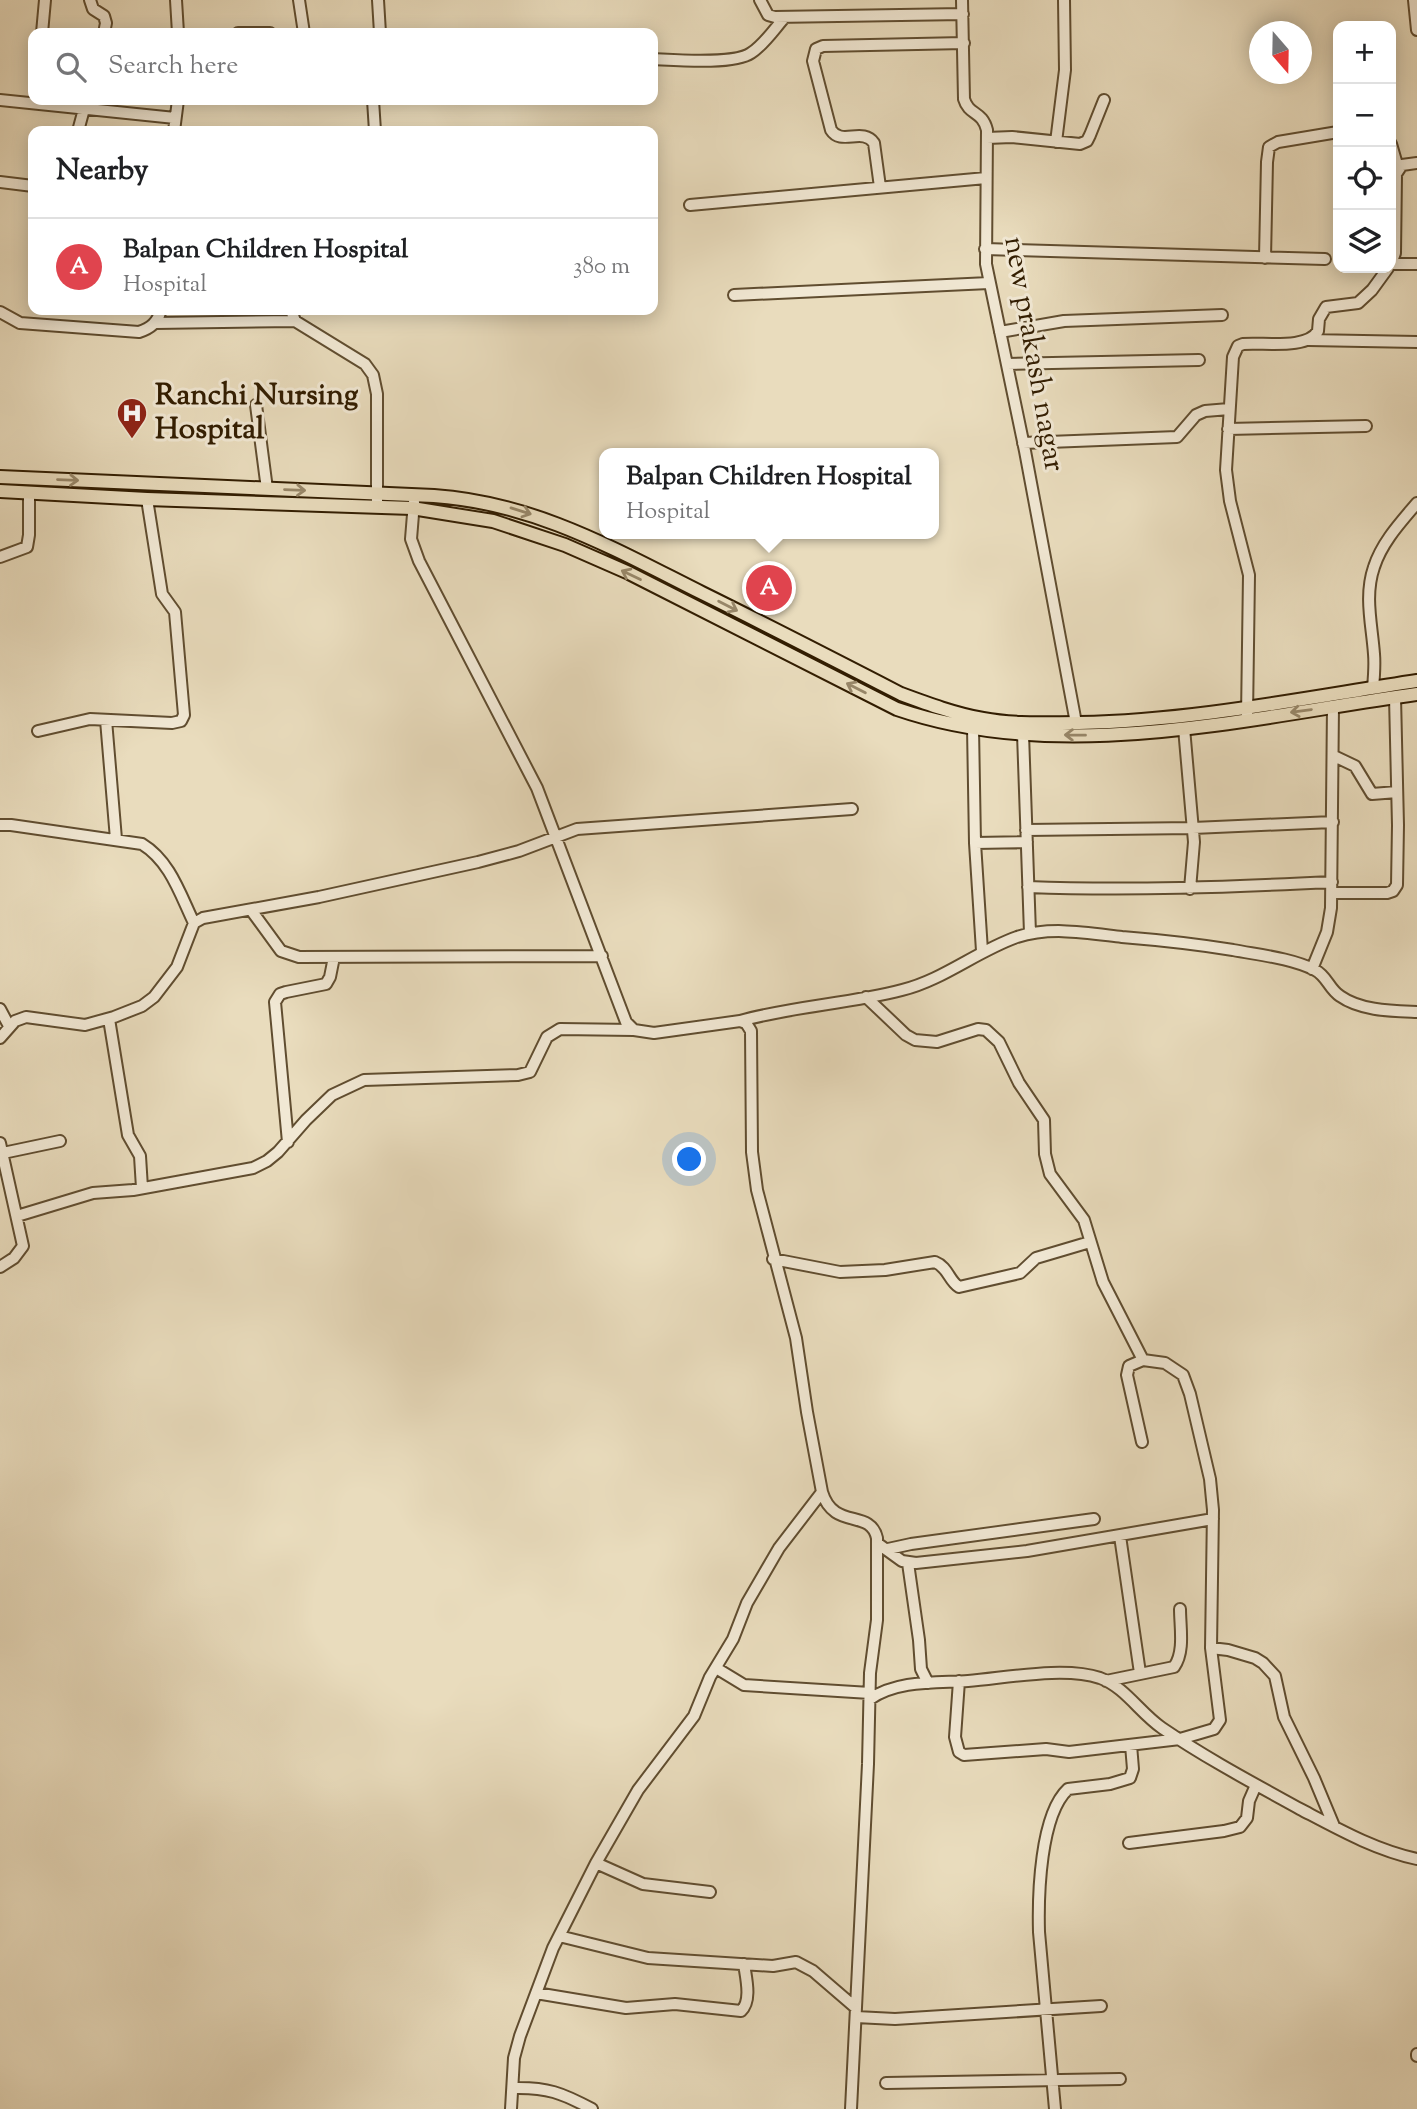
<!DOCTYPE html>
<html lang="en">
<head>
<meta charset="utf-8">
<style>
  :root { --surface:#fff; --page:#f2f2f2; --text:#202124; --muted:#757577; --line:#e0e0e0; --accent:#2563eb }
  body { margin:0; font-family:"Sorts Mill Goudy",serif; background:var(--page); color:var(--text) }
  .controls { position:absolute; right:21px; top:21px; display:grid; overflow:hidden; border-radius:14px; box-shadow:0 4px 18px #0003 }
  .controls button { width:63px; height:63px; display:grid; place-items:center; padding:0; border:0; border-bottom:2px solid var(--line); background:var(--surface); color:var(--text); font:35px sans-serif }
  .compass { position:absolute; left:1249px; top:21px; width:63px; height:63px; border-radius:50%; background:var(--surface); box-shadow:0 4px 18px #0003; rotate:160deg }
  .you { position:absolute; left:690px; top:1160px; width:24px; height:24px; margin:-18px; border:5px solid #fff; border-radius:50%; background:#1a73e8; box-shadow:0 0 0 10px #1a73e833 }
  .badge { display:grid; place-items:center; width:46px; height:46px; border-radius:50%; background:var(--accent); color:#fff; font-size:23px; font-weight:700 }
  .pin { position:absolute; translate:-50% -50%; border:4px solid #fff; box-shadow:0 2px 7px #0006 }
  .popup { position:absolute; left:599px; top:448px; width:340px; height:91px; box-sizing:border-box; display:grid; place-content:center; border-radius:14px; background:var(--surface); filter:drop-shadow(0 2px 5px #0005); font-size:23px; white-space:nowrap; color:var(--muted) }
  .popup b { font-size:26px; color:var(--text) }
  .popup::after { content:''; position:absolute; left:50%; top:100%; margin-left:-14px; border:14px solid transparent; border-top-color:var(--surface) }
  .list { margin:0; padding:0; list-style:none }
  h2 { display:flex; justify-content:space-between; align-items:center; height:91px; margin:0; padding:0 28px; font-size:30px }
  h2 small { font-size:23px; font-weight:400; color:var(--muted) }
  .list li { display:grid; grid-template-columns:46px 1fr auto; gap:21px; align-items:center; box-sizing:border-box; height:98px; padding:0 28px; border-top:2px solid var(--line) }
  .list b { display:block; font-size:26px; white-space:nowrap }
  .list p { margin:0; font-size:23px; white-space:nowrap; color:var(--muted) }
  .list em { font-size:23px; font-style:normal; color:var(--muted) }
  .icon { flex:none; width:38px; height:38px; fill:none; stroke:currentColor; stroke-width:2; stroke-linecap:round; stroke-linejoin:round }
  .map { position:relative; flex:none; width:1417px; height:2109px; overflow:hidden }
  .search { position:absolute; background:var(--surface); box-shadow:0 4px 18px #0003; left:28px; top:28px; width:630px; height:77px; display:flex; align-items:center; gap:18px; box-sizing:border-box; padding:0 24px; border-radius:14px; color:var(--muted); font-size:26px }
  .panel { position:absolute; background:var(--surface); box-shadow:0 4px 18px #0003; left:28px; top:126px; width:630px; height:189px; border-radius:14px }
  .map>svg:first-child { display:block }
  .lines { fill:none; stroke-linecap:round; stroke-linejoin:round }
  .minor-casing { stroke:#604d30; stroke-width:14 }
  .major-casing { stroke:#321d01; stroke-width:16 }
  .minor { stroke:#f1e8d4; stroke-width:10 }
  .major { stroke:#e9dcbd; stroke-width:12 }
  .oneway { stroke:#978668 }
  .labels { text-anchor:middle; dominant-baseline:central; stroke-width:6; stroke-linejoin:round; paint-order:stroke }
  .street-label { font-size:30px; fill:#321d01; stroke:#f1e8d4 }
  .poi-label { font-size:30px; font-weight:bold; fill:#321d01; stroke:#f1e8d4; text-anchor:start }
</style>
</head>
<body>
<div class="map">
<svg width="1417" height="2109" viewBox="0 0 1417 2109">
  <rect width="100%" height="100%" fill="#e9dcbd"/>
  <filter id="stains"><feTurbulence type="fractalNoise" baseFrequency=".00286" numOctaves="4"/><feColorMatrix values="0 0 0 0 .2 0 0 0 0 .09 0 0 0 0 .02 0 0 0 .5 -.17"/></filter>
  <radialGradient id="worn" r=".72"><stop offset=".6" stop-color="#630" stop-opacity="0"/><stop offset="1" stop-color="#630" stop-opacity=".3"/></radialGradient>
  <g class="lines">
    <g class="minor-casing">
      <path id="minor" d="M90,0L93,9L104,16L106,23L104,33
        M176,0L178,33
        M299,0L304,33
        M378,0L380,33
        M760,0L768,15L775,17L963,14
        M962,0L964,99C969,116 982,110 987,130L986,264L1025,451L1076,723
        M1414,0L1417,30
        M42,33L45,0
        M238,33H270
        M653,59C675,60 734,65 751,53C764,45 775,28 785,17
        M0,100L175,118
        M373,100L375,131
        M78,131L84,109
        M174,131L178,100
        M987,138L1012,137L1080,144L1087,141L1090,135L1104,100
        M1056,142L1065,70L1064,0
        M1391,144L1398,168
        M0,182L33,186
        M880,187L874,143C863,127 841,146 831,130L813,61L816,49L823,46L964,43
        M690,205L986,178
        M985,249L1325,259
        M1265,258L1267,162L1269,147L1278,142L1338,132
        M1391,264L1395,253L1396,174L1402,165L1417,163
        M1391,264H1417
        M734,295L989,283
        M291,310L295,321L365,364L373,375L377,394V502
        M0,312L20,323L139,332C151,328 157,323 161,310
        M155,323L295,321
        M1000,332L1064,321L1222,315
        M1309,340L1417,342
        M1007,364L1199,360
        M256,405L267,489
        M1228,429L1366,426
        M1023,443L1177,437L1196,415L1205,411L1229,409
        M414,502L411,539L419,561L537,788L626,1022L634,1030L654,1033L740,1021L746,1023L751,1031L752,1152L757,1190L796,1338L807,1412L822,1492C834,1531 870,1508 877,1538V1620L870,1673L868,1764L851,2109
        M0,557L27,547L29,535V493
        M1373,688C1374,677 1375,665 1374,654C1372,625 1364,596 1374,567C1382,542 1401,522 1417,503
        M1247,716L1249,575L1230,501L1226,470L1233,357L1238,346L1243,344C1263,342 1307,350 1318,331L1319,319L1326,307L1358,303L1372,290L1388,268
        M106,720L116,839
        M973,728L975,843L982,951
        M1184,728L1194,842L1190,889
        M38,731L90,719L172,723L181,721L184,715L175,612L162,594L147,499
        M1023,734L1030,933
        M1334,756L1355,766L1372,794L1397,792
        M0,825H11L142,844C170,861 180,894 194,923
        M1026,830L1193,828L1333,822
        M975,843L1027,842
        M1028,887C1130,891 1230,887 1332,882
        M1332,893H1387L1393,891L1397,885L1398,825L1395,697
        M251,910L281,951L299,957L602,956
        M1312,969L1327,932L1331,908L1333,706
        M866,997L906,1035L915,1040L937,1042L978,1029L986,1030L999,1042L1019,1083L1044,1120L1045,1154L1050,1174L1084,1220L1103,1282L1143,1360L1165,1363L1183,1375L1190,1394L1210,1479L1213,1510L1211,1648L1220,1720L1214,1729L1180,1739L1069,1752L1046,1749L964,1755L959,1752L955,1737L959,1681
        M0,1009L9,1026
        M109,1019L128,1135L140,1156L142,1188
        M740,1021C794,1006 848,1004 902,990C943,980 977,951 1017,937C1051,926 1088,933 1122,937C1159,940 1196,944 1233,950C1259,955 1291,958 1315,970C1327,976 1329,989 1340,996C1361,1011 1393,1011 1417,1012
        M0,1038L15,1021L26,1017L85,1025L114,1017L142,1006L154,997L177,967L194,923L203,918L319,897L478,862L519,851L577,829L852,809
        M288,1142L275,1002L280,994L286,992L326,984L330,977L334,957
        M0,1143L23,1246L14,1258L0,1267
        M3,1153L60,1141
        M17,1216L93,1193L133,1190L253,1168L267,1161L278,1152L306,1120L332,1095L364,1080L518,1075L530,1072L547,1037L560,1029L634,1030
        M773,1259L840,1272L885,1270L935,1262C948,1267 949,1281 959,1287L1020,1273L1036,1258L1090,1242
        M1142,1442L1127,1375L1129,1366L1143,1360
        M1120,1536L1140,1673
        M877,1543L902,1561L916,1563L1027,1551L1213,1519
        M888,1549L911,1544L1094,1519
        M908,1563L919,1640L921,1669L928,1683
        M1211,1648L1228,1650L1255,1658L1263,1663L1275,1676L1284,1717L1314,1778L1334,1826
        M716,1668L744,1685L870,1693
        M1106,1681L1174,1667C1185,1652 1180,1627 1180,1609
        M870,1699C898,1680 935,1683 968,1681C1006,1678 1064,1666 1100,1678C1125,1687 1140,1713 1162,1728C1206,1758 1253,1783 1300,1809C1338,1829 1375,1850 1417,1859
        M1129,1843L1224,1831L1240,1827L1247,1818L1249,1801L1256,1785
        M596,1863L643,1884L710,1892
        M559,1936L648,1958L773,1966L796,1962L813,1971L856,2008
        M536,1993L626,2008L675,2004L741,2011C752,2001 746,1978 744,1964
        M856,2017L895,2019L1101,2006
        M1417,2054V2056
        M886,2083L1120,2079
        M513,2088C547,2087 562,2093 592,2109
        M511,2109L514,2058L520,2036L553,1948L596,1863L638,1790L694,1716L710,1677L733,1639L747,1603L779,1548L822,1492
        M1055,2109L1039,1932C1038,1895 1040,1815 1068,1789L1110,1784L1130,1778L1133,1769L1131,1745"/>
    </g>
    <g class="major-casing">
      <path id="major" d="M0,477L434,496C535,503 614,549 702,593C769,626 835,660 901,694C928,704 955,714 983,719C1014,725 1047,723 1079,723C1192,721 1305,698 1417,681
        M0,491L147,499L412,508L493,521L565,545L629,573L897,709C1063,766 1249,717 1417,694"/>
    </g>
    <use href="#minor" class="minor"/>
    <use href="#major" class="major"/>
  </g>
  <defs><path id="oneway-shaft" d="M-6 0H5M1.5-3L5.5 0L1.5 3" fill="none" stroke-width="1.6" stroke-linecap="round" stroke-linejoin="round" transform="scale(1.75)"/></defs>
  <g class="oneway">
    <use href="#oneway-shaft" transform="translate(68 480) rotate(2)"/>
    <use href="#oneway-shaft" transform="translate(295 490) rotate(2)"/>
    <use href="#oneway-shaft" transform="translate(521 511) rotate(17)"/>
    <use href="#oneway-shaft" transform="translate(631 575) rotate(-154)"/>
    <use href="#oneway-shaft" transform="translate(728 606) rotate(27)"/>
    <use href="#oneway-shaft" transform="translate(856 688) rotate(-153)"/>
    <use href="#oneway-shaft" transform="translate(1301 711) rotate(172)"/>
    <use href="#oneway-shaft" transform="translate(1075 735) rotate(-179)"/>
  </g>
  <defs>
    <g id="hospital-pin" transform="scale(1.575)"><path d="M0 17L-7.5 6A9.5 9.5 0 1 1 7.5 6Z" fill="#8f2418" stroke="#f1e8d4"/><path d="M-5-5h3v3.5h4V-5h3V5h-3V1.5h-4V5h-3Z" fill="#fff"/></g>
  </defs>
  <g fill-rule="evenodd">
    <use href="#hospital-pin" x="132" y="413"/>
  </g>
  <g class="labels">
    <g class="street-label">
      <text transform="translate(1033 354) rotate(80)">new prakash nagar</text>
    </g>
    <g class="poi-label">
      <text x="155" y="396">Ranchi Nursing<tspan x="155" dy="34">Hospital</tspan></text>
    </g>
  </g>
  <rect width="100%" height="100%" filter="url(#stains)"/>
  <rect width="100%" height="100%" fill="url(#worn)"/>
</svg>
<div class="controls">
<button>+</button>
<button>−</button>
<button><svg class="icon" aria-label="locate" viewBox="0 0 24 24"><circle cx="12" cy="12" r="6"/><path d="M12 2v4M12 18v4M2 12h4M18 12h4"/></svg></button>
<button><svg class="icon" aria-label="layers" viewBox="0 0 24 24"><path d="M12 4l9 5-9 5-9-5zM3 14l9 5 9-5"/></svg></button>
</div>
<svg class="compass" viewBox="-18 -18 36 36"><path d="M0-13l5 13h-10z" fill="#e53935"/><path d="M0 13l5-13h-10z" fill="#757577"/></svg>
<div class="you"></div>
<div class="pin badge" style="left:769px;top:588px;background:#e0444e">A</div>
<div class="popup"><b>Balpan Children Hospital</b>Hospital</div>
<div class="search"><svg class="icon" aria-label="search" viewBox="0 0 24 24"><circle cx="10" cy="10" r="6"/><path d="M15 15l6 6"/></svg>Search here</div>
<section class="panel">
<h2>Nearby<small></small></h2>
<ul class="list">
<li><span class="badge" style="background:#e0444e">A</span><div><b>Balpan Children Hospital</b><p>Hospital</p></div><em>380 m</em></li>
</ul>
</section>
</div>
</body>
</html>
